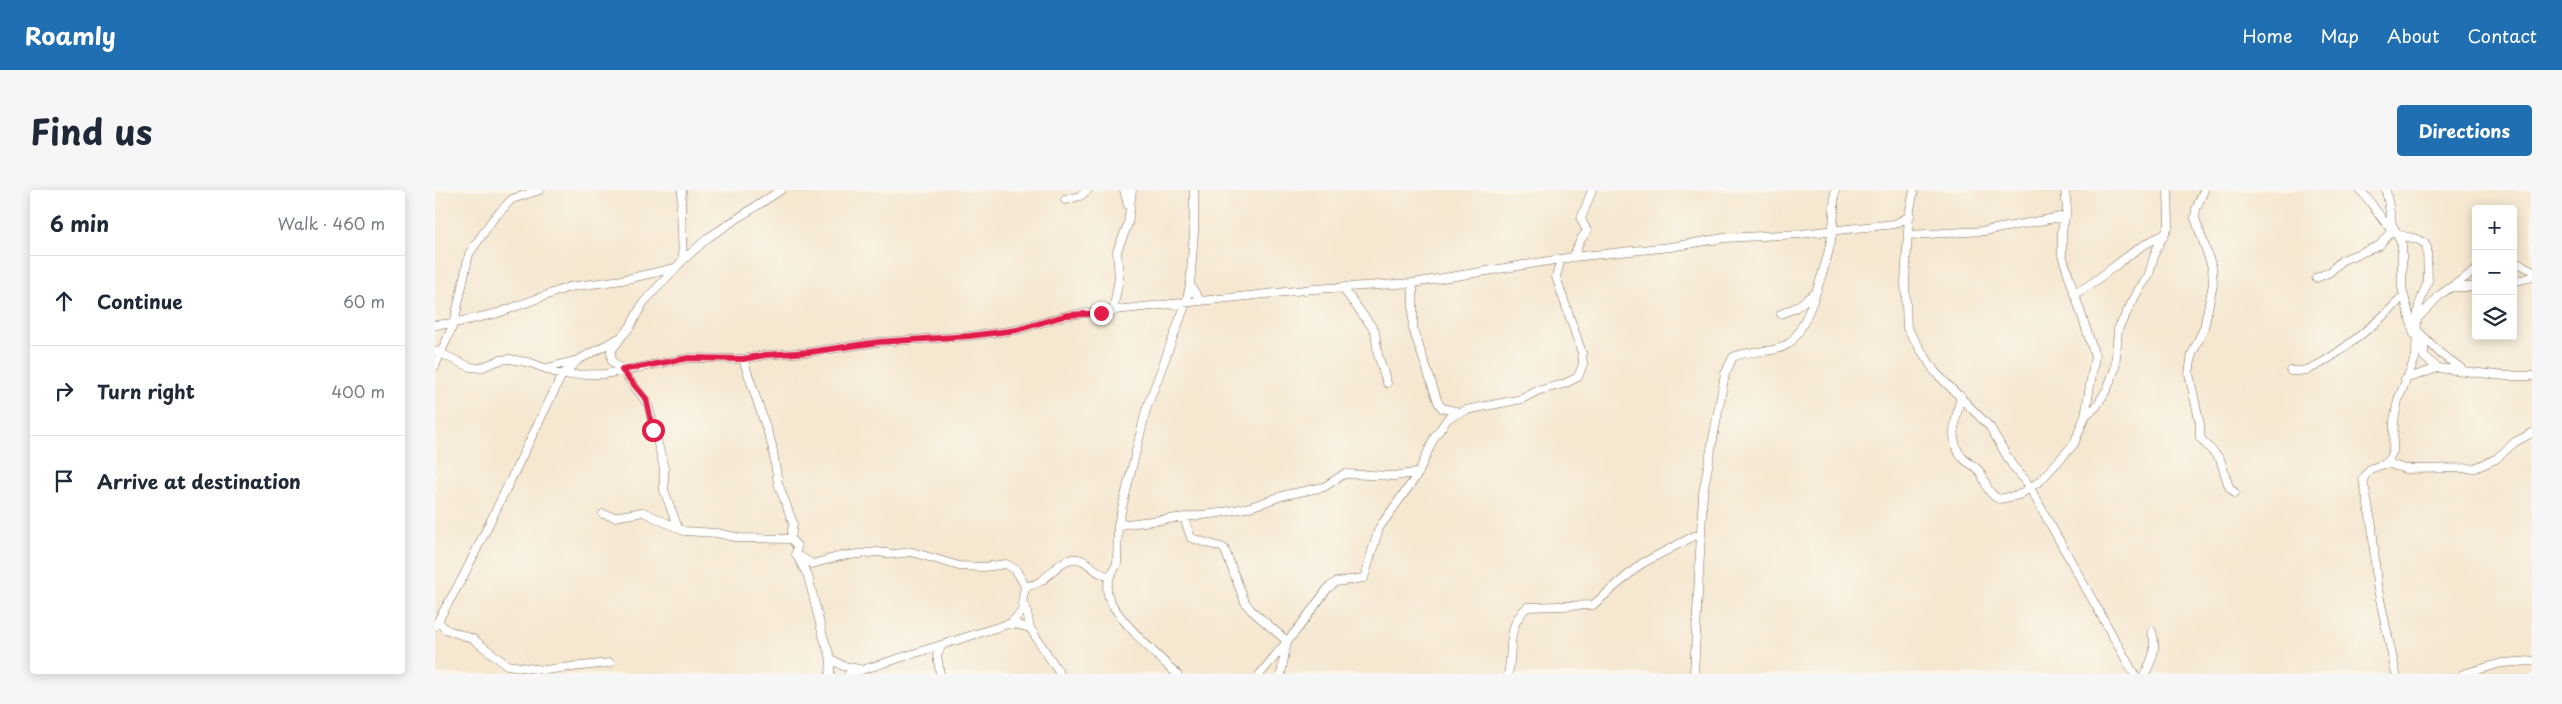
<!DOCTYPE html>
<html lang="en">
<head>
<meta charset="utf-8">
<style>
  :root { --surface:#fff; --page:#f6f6f7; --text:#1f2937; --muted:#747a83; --line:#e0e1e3; --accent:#1f6fb2 }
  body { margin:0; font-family:"Playpen Sans",sans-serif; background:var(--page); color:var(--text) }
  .controls { position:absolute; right:15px; top:15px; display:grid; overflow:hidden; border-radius:5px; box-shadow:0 2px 12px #0003 }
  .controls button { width:45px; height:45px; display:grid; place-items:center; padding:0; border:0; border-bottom:1px solid var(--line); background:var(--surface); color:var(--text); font:25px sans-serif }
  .stop { position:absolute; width:15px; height:15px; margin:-11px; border:4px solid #e11d48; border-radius:50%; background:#fff }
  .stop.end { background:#e11d48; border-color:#fff; box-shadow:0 1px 5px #0008 }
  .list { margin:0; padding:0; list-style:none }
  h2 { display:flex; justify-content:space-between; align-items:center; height:65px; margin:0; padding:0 20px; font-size:21px }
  h2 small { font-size:16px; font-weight:400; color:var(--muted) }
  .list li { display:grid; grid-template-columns:32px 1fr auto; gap:15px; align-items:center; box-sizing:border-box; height:90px; padding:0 20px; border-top:1px solid var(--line) }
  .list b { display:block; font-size:19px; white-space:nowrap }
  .list em { font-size:16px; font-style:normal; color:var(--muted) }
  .icon { flex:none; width:28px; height:28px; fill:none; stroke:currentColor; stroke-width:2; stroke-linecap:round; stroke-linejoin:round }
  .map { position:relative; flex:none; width:2097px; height:484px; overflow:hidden; border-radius:5px }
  header { display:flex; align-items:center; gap:30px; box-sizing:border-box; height:70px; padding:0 25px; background:var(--accent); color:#fff }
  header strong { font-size:24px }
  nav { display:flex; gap:28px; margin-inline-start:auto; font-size:18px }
  .intro { display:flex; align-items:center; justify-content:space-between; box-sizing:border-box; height:120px; padding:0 30px }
  h1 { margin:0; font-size:35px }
  .button { padding:12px 22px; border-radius:5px; background:var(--accent); color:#fff; font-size:18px; font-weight:700 }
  main { display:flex; gap:30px; padding:0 30px }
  aside { flex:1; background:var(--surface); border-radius:5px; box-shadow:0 2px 12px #0003 }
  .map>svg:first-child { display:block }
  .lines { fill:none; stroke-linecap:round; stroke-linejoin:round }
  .minor-casing { stroke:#7c6c5c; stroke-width:9 }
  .minor { stroke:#fff; stroke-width:8 }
  .route { stroke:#e11d48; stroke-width:6 }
</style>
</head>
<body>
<header>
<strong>Roamly</strong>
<nav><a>Home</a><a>Map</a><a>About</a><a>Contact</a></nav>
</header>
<div class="intro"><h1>Find us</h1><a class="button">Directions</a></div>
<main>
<aside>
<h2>6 min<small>Walk · 460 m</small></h2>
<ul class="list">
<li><svg class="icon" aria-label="ahead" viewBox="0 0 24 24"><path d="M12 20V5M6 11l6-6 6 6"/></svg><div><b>Continue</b></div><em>60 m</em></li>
<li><svg class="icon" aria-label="right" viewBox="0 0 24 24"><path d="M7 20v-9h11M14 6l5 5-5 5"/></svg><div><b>Turn right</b></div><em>400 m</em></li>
<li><svg class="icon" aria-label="arrive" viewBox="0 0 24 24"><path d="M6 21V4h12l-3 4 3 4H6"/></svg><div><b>Arrive at destination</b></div></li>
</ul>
</aside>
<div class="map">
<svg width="2097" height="484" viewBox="0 0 2097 484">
  <rect width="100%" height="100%" fill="#fbf7ec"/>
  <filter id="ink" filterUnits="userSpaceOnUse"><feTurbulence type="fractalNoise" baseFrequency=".02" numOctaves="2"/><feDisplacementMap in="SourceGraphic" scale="10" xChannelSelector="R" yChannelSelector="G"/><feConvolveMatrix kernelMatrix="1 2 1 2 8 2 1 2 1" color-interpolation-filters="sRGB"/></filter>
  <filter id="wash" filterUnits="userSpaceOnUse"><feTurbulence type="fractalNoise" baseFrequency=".0096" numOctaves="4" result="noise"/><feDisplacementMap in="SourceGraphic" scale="20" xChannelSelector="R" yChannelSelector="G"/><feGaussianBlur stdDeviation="1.12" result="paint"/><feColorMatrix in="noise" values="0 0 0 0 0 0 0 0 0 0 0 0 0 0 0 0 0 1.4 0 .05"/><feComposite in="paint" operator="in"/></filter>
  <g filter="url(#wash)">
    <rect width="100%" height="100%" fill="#f5e7d0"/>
  </g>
  <g filter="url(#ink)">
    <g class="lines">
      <g class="minor-casing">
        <path id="minor" d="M247,0L246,18L248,70
          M689,0L693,15
          M1479,0L1474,25L1470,92L1472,138L1500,182L1555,237L1577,275L1591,291L1699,484
          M1769,0L1761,19L1760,28L1777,77L1778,94L1769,138L1757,164L1754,184L1765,234V248L1785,269L1794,297L1800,303
          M1925,0C1938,12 1946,33 1961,43C1971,49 1986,46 1992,57L1993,91L1984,115L1982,129
          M1951,0L1957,34L1967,55V98L1979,144
          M630,10L645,6L653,0
          M1473,45L1550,41L1631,26
          M1138,67L1146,49L1152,41L1146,29L1157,0
          M2078,71L2097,80
          M1881,88L1895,82L1907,70L1944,56L1957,40
          M2078,92L2097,87
          M978,93V139L1003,212L1007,218L1024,222
          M755,95L765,110
          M907,97L940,141L943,165L952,193
          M2019,97H2041
          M1639,104C1671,88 1695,58 1729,45
          M678,122L684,88L682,61L693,34L697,0
          M1346,124L1360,118L1380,103
          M0,135L19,133L63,123L134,97L187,90L240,78
          M1982,140L2006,164L2026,178
          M1989,148V167L2003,178
          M185,149L176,161L177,171L187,180L213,214L229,278V300L243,338
          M0,161L35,177L45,178L65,170L75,169L96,173L127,185L170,184L254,168L308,169L330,165L375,162L444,152L534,146L582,140L633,125L879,99L978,93L1138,67L1235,57L1289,48L1365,44L1460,34L1475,26
          M308,169L337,255L343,293L358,333L356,349L362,356L361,364L373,386L388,446L396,469L395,484
          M0,176L19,133L34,64L58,29L77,9L105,0
          M112,178L139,171
          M1856,181C1861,181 1866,181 1871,180C1895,173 1952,125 1969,105
          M1970,189L2003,178L2070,186H2097
          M1526,206C1522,225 1512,250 1527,267C1532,273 1540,275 1545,282C1552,293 1551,303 1564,309L1584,305L1605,291L1639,254L1650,226L1660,166L1627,65V40L1632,19L1630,0
          M1650,226L1661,217L1672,199L1680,179L1683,139L1704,99L1713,87L1721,60L1734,35L1733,0
          M1952,273L1970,279L2040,278L2061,269L2080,252L2097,243
          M168,324L179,327L208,322L249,341L282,343L305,348L356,349
          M749,328L756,348L789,358L810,412L816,420L852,451L846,484
          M683,335L784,323L815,317L850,305L889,297L909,284L960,286L984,282
          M361,364L377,374L406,366L442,362L459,364L477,362L524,376L549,377L571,374L581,380L590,396
          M675,386C673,392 671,398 673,405C679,427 724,467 742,484
          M590,396C614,395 617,373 637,369C652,366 660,386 675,386L682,374L683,335L711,220L751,113L755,95L759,42V0
          M590,396L587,414L591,417L595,438L625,484
          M3,431L10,439L38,449L72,475L108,480L175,473
          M576,433L595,438
          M0,436L28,387L127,185L143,170L186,147L195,137L208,113L248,70L274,47L346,0
          M396,469L408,476L424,479
          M414,484L576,433L591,417
          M505,484L502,465L507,455
          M825,484L865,436L893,398L901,392L929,388L944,338L983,284L999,248L1013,228L1031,220L1087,209L1102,201L1129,194L1143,187L1148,174L1147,163L1121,87L1126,69
          M1073,484C1079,458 1070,438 1092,417L1158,415L1206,374L1259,346H1265
          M1259,484L1268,303L1290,184L1298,167C1316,158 1337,165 1353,154C1373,141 1395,62 1398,38C1399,26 1399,13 1400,0
          M1710,484C1718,468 1722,458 1717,441
          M1961,484L1942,395L1937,336L1928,289L1935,279L1952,273L1958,261L1959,231L1963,210L1981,166L1982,129L2006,104L2041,80
          M2028,484L2067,473L2097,471"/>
      </g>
      <use href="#minor" class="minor"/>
    </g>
  </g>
  <g class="lines" filter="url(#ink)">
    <path class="route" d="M218,240L211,209L187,180L254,168L308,169L330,165L375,162L444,152L534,146L582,140L632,125L666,123"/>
  </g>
</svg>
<div class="controls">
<button>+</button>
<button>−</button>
<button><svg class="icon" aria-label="layers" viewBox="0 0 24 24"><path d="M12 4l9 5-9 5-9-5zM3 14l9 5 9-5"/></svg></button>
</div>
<div class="stop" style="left:218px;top:240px"></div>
<div class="stop end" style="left:666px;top:123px"></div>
</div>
</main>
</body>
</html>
